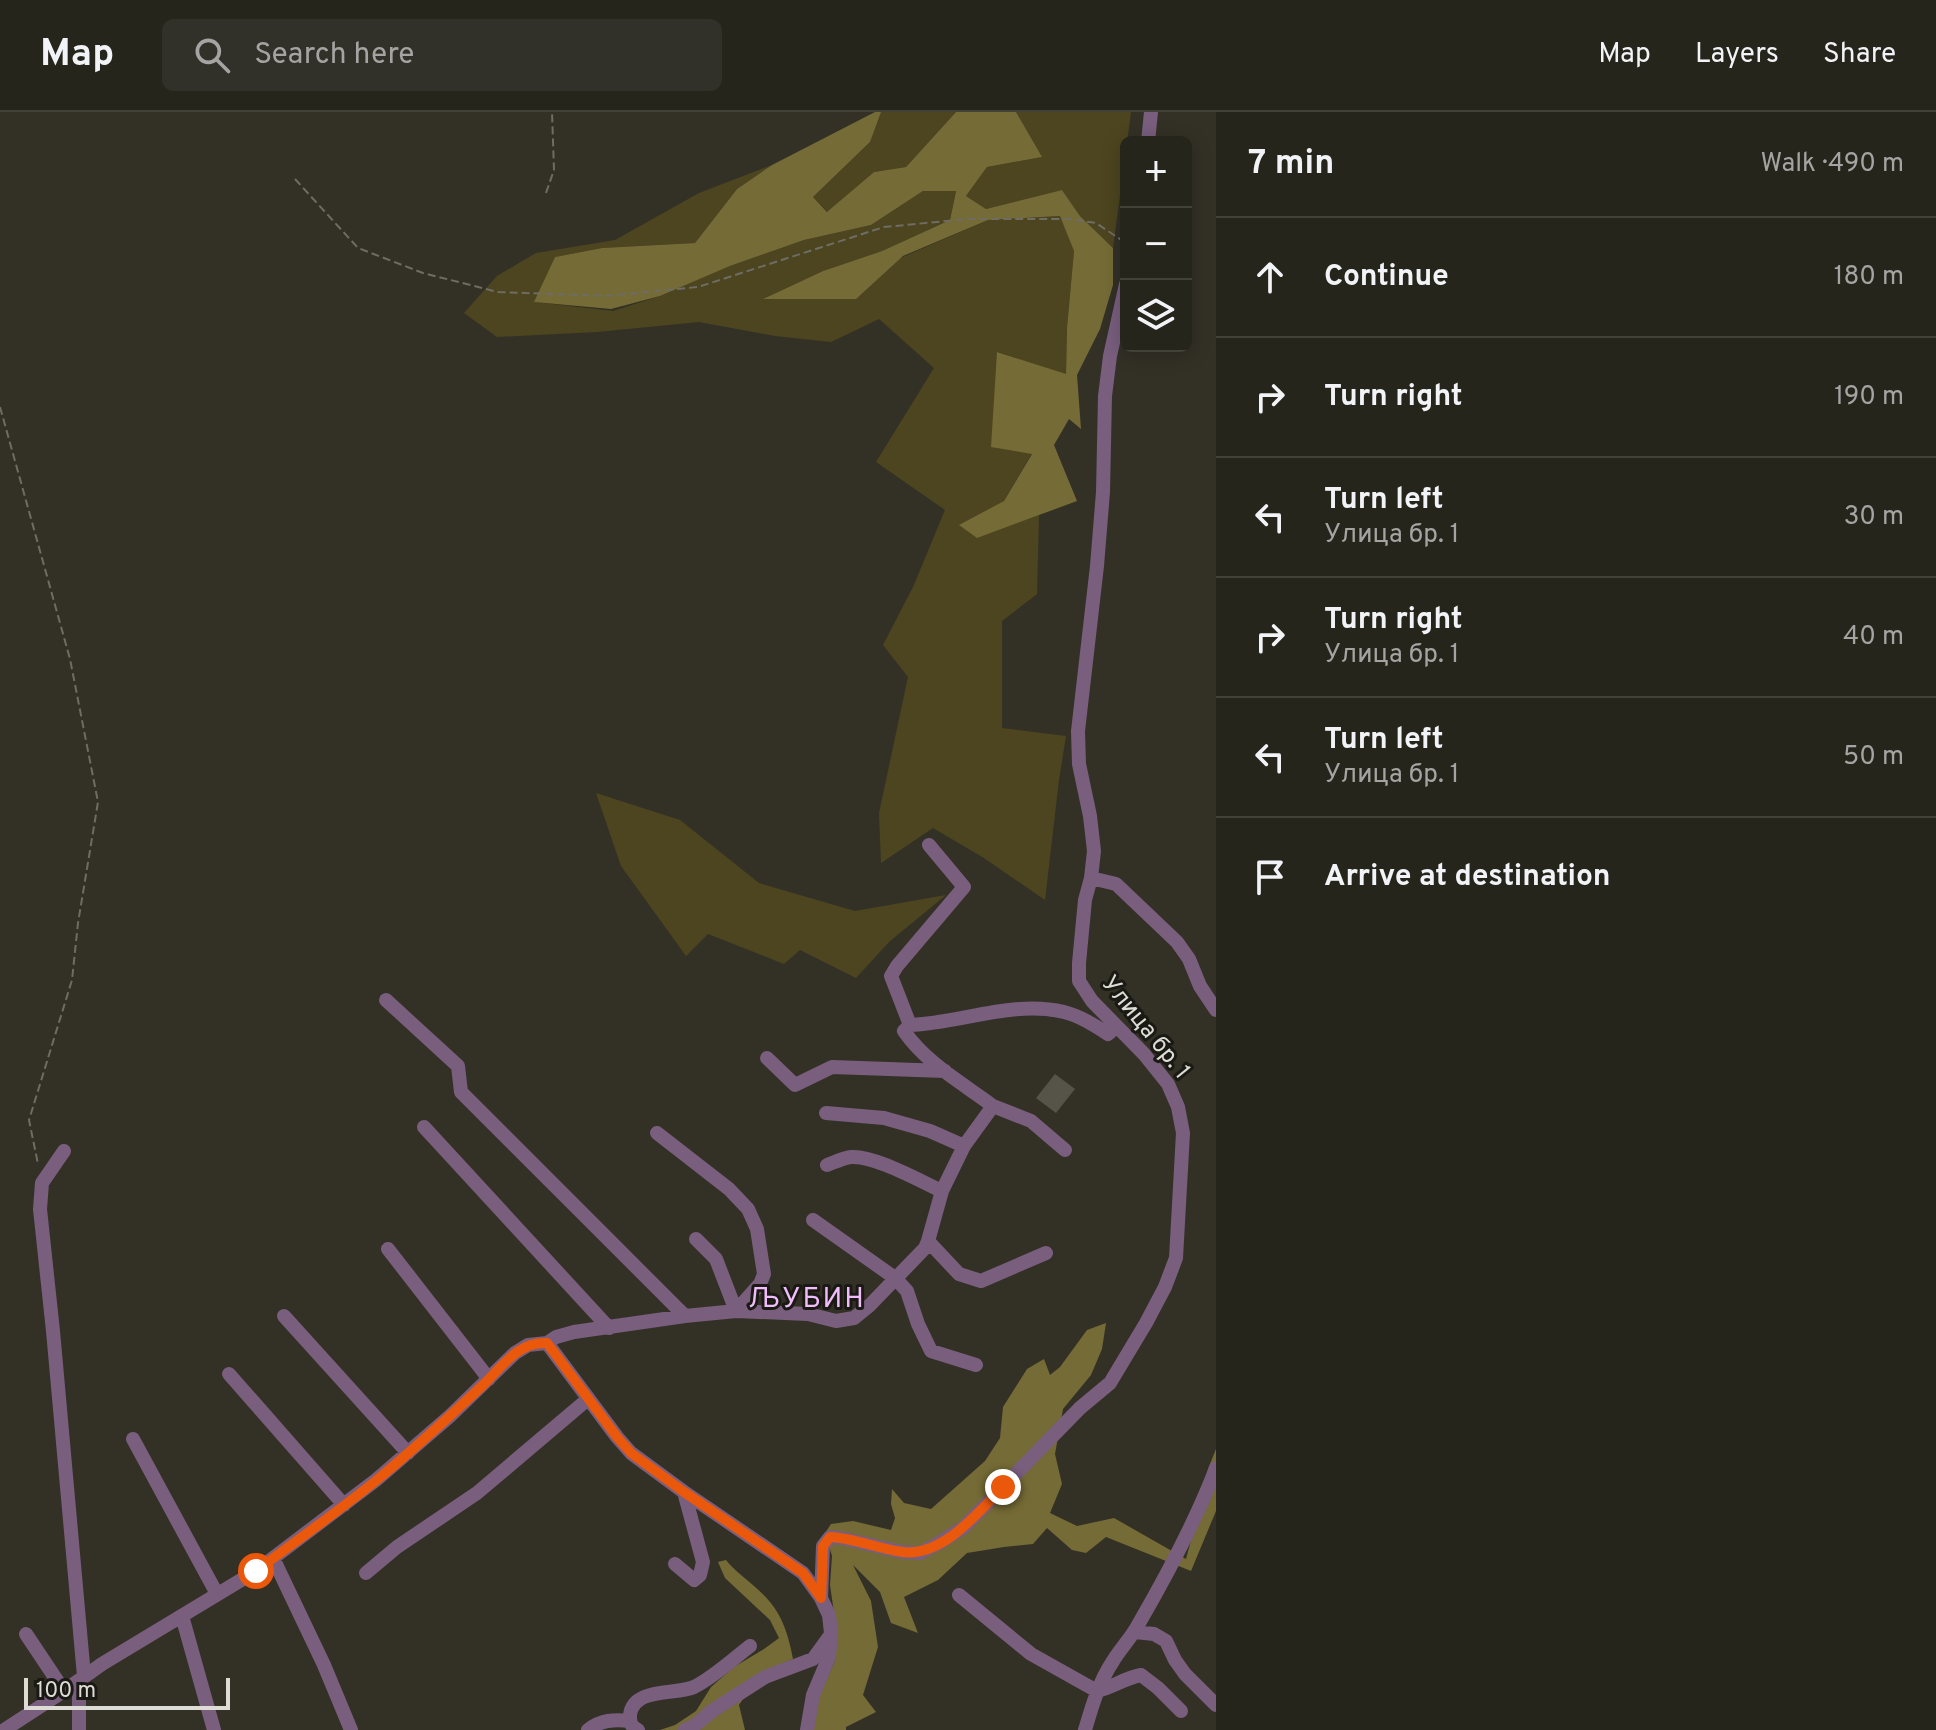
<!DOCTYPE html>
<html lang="en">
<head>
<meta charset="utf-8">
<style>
  :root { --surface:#26251c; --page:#323129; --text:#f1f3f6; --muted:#a4a5a3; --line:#42423b }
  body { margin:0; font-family:Overpass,sans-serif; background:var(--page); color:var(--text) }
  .controls { position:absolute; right:24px; top:24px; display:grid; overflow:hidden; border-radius:12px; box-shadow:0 4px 20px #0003 }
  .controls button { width:72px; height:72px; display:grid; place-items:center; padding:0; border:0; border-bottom:2px solid var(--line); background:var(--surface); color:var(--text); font:40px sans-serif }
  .scale { position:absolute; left:24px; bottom:20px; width:206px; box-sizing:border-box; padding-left:8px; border:4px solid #dddcd5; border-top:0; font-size:22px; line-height:28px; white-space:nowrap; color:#dddcd5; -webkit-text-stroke:6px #1a1914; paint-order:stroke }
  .stop { position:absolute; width:24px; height:24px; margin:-18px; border:6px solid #ea580c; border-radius:50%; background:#fff }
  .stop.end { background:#ea580c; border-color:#fff; box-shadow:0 2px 8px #0008 }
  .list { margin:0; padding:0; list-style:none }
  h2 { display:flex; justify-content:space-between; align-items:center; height:104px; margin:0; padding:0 32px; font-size:34px }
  h2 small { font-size:26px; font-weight:400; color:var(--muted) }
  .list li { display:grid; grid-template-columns:52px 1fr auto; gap:24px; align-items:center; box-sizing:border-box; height:120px; padding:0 32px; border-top:2px solid var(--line) }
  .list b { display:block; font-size:30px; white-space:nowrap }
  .list p { margin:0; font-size:26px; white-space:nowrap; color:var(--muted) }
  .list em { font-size:26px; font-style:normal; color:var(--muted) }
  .icon { flex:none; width:44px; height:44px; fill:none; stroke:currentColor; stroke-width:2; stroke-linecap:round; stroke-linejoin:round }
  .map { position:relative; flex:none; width:1216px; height:1618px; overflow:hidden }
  header { display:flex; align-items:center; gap:48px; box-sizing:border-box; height:112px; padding:0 40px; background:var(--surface); border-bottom:2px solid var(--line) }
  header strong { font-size:38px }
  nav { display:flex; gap:44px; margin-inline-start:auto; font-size:28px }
  .search { width:560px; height:72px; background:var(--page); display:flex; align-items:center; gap:20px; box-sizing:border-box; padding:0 28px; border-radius:12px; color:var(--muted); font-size:30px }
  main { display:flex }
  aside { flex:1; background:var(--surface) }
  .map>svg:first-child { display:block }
  .green { fill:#4d451f }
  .forest { fill:#756b36 }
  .building { fill:#565448 }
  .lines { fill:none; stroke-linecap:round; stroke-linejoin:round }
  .path { stroke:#6e6c63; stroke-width:2; stroke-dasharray:8 4; stroke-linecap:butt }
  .minor { stroke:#795e7e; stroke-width:14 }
  .route { stroke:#ea580c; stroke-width:10 }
  .labels { text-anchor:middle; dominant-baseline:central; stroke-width:6; stroke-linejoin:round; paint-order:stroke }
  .street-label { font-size:24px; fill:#dddcd5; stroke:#1a1914 }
  .quarter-label { font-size:28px; letter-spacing:2px; fill:#f0bdfa; stroke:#1a1914 }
</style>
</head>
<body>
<header>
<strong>Map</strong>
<div class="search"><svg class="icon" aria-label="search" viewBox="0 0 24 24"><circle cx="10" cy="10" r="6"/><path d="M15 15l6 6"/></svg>Search here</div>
<nav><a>Map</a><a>Layers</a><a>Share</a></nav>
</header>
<main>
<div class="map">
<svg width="1216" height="1618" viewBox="0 0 1216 1618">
  <rect width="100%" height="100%" fill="#333126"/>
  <path class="green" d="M878,0H956L906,55L874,60L828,100L813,85L870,30Z
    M1016,0H1131L1113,136L1080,104L1062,78L986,97L966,84L987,55L1041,45Z
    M772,53L737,77L695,131L602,136L555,145L535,190L613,199L660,184L730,154L804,128L871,113L923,79L956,78L950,108L882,139L823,159L765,186L896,148L988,108L1061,104L1074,139L1067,216L1066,263L998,240L1032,341L1004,389L978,425L1039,403L1037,482L1002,509V616L1066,624L1059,668L1045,788L984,746L933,716L881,751L879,701L908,565L883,533L913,475L945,398L876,350L934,256L879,207L831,230L775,224L699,210L597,220L497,225L464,201L497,164L536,141L615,128L699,81Z
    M596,681L680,708L759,771L855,799L946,783L889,830L856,866L800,838L784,852L708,822L686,844L621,754Z"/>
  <path class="forest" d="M875,0H881L870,30L813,85L827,100L874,60L906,55L956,0H1016L1042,45L987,55L966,84L986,97L1062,78L1080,104L1113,136V173L1100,217L1077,263L1081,317L1069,307L1054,333L1077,389L977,426L959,413L1004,389L1032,342L991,335L997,240L1066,262L1067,216L1074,139L1060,104L988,108L903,144L856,187H763L823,159L882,139L950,108L956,79H923L871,113L804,128L730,154L660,184L611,197L534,190L555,145L602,136L695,131L737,77L772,53Z
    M1106,1211L1102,1237L1091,1263L1063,1297L1055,1342L1062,1372L1050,1401L1077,1414L1114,1406L1186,1447L1193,1421L1204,1391L1208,1357L1216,1337V1399L1191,1459L1106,1425L1086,1441L1072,1438L1047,1416L1033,1432L1004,1435L967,1441L938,1468L904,1485L918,1521L891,1511L880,1480L853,1453L871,1489L878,1535L863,1583L876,1600L846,1615V1618H811L817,1589L835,1549L837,1521L830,1473L832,1444L825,1421L831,1412L853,1409L891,1418L895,1406L891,1392L892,1377L904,1391L931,1397L985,1349L1000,1326L1003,1295L1027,1257L1044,1247L1050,1263L1060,1255L1087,1218Z
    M726,1448C735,1459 744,1465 754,1474C779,1495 787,1515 793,1547L758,1564L739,1593L745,1618H660L675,1613L696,1599L711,1575L734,1555L764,1537L779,1526L770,1508L725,1466L718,1450Z"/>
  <path class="building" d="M1055,962L1075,977L1056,1001L1036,986Z"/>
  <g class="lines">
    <path class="path" d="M295,67L358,136L423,161L498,180L606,184L698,175L884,115L968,107H1069L1096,111L1126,131
      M546,81L554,58L552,0
      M0,295L70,547L98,690L78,811L72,868L29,1008L38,1052"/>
    <path class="minor" d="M1148,30L1151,0
      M929,733L964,775L897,854L891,864L910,913C961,911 1013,888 1064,900C1080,904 1094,913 1108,922L1116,915
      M1091,766L1116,772L1177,830L1189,847L1200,874L1216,898
      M386,888L458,954L461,980L685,1204
      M767,946L795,973L832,955L945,959
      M993,994L1031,1009L1065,1038
      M826,1001L884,1006L930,1019L964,1034
      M424,1015L609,1216
      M657,1021L729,1077L748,1097L757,1117L764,1162L760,1172L736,1199L716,1147L696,1127
      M64,1039L42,1071L40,1097L53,1219L84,1564L79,1585V1618
      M827,1053C835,1050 843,1046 851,1045C874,1043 920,1069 942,1079
      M813,1108L895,1166L907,1179L918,1212L931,1239L976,1253
      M928,1129L959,1162L981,1169L1046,1141
      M388,1137L489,1267
      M284,1204L408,1341
      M547,1231L556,1225L574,1220L685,1204L736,1199L808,1202L836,1209L854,1206L870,1193L925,1136L928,1129L942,1079L964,1034L993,994C962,971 926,951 904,919L910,913
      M229,1262L344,1393
      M133,1327L217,1482
      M273,1446L324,1553L351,1618
      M675,1452L694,1468L700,1463L703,1450L684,1380
      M366,1461L397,1435L477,1381L588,1287
      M959,1483L1031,1542L1097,1579C1113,1575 1125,1566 1141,1563L1158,1576L1181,1599
      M182,1504L214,1618
      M1135,1520L1154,1522L1166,1529L1175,1548L1185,1562L1216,1593
      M26,1522L64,1579
      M4,1618L64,1579L102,1552L256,1459L376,1368L450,1304L515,1241L528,1233L547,1231L617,1325L631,1341L684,1380L803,1461L821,1486
      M588,1618C601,1608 614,1607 630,1609
      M638,1618C631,1614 630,1612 630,1603C633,1575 676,1583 694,1575C714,1565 733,1547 750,1534
      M685,1618L694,1614L712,1599L765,1565L813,1547L829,1525
      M807,1618L813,1583L829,1545L831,1521L829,1503L821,1486L823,1434L830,1425L841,1426L902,1440L920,1441L939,1431L964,1415L1080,1296L1110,1271L1146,1211L1165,1175L1176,1146L1183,1021L1178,995L1168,972L1144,942L1092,889L1079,869V851L1085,788L1091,766L1094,739L1090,704L1079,652L1078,619L1097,454L1103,380L1105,284L1110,244L1126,172
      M1085,1618C1092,1594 1099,1570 1113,1549C1121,1536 1131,1526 1138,1513C1167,1463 1195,1411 1216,1356"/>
  </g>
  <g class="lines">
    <path class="route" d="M256,1459C297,1428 339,1399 378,1367C414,1337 449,1305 483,1273C502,1255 518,1229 547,1231L617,1325L631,1341L684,1380L803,1461L821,1486L823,1434L830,1425C855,1426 878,1437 903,1440C942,1445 978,1401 1003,1375"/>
  </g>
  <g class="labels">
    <g class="street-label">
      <text transform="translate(1145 916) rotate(51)">Улица бр. 1</text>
    </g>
    <g class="quarter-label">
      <text x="807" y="1188">ЉУБИН</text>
    </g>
  </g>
</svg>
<div class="controls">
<button>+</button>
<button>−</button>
<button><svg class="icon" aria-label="layers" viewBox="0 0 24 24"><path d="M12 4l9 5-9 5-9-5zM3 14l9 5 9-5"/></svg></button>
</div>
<div class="scale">100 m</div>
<div class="stop" style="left:256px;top:1459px"></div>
<div class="stop end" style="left:1003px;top:1375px"></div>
</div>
<aside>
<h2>7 min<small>Walk · 490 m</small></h2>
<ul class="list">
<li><svg class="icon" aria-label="ahead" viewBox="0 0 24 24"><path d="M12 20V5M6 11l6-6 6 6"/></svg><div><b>Continue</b></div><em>180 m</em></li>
<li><svg class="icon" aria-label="right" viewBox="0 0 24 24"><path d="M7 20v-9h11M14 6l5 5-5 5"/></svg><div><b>Turn right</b></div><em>190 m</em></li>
<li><svg class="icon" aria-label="left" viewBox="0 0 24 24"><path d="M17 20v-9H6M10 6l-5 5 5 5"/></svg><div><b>Turn left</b><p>Улица бр. 1</p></div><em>30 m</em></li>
<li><svg class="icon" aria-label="right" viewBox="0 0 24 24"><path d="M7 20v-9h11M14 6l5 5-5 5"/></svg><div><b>Turn right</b><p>Улица бр. 1</p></div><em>40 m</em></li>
<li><svg class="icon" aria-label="left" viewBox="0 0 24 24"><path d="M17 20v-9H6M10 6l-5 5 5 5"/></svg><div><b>Turn left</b><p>Улица бр. 1</p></div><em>50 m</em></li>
<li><svg class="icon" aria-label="arrive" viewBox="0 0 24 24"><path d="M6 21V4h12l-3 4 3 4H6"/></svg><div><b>Arrive at destination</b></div></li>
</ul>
</aside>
</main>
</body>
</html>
